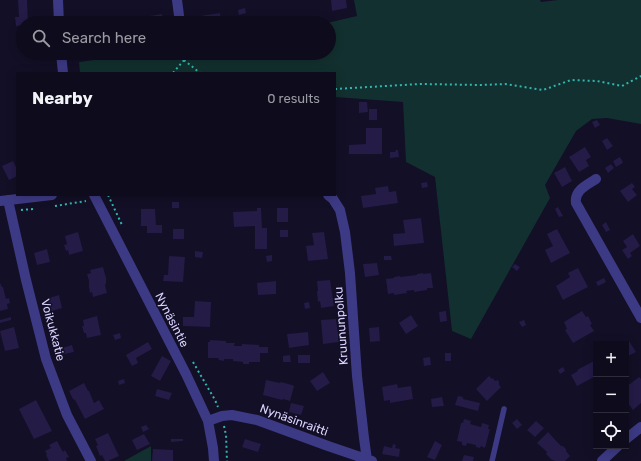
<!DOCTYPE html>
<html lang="en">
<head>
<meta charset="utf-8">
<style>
  :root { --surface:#0e0b1c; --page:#1c1929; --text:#f1f3f6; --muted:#9b9ba3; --line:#2e2b3b }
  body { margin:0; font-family:Rubik,sans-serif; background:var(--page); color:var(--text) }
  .controls { position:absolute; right:12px; bottom:12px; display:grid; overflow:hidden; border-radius:0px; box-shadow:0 2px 10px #0003 }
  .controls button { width:36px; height:36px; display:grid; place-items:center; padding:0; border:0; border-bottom:1px solid var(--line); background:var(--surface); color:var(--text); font:20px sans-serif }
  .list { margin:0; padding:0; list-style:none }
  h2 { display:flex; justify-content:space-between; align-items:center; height:52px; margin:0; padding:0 16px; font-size:17px }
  h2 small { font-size:13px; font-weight:400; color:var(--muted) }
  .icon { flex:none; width:22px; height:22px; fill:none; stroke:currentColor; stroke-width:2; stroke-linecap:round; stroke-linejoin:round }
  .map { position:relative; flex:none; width:641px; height:461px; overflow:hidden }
  .search { position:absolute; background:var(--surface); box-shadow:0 2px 10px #0003; left:16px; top:16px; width:320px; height:44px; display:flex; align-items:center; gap:10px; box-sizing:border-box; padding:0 14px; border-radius:22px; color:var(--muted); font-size:15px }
  .panel { position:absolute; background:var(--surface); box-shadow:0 2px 10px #0003; left:16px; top:72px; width:320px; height:124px; border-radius:0px }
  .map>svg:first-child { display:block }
  .green { fill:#12302f }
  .building { fill:#241b47 }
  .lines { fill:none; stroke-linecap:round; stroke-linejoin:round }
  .path { stroke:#2fb8b0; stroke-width:2; stroke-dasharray:2 3; stroke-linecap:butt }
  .service { stroke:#3d3a85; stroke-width:5.5 }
  .minor { stroke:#3d3a85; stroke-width:10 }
  .labels { text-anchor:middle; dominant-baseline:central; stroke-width:3; stroke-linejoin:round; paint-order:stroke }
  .street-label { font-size:12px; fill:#d9d4ff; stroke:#130f26 }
</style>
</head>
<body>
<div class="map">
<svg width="641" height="461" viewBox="0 0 641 461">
  <rect width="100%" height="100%" fill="#130f26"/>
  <path class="green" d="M354,0H540L541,2L558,0H641V124L607,118L592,119L576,131L545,185L550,198L471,339L452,331L435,177L406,162L403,102L335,97V73H80L79,62L145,53H329V23H327L357,16Z
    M151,446V461H124Z"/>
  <path class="building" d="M18,0H27L28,23H23V25L16,26L15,17H19Z
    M331,0H346L347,8L332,11Z
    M245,8L246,13L239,15L238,10Z
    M220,13L221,23H195L194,17Z
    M162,14L163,20L145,23L144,17Z
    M359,102H367L368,112L359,113Z
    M369,109H377V120H369Z
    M597,120L600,125L595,128L592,122Z
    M366,128H382V154H349V145L366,144Z
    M607,138L613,146L607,150L602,141Z
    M585,147L591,157L586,160L589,166L579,172L569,157Z
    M396,150H398L399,157L390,158V152H395Z
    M620,157L623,162H622L623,163L616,167L613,161Z
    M13,161L17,169V176L9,180L2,166Z
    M611,164L614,168L608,173L605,168Z
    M565,167L572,181L562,187L554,173Z
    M427,182L428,187L422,188L421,183Z
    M632,183L635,187L632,189L637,195L628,202L620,191Z
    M388,186L389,192L396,191L398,203L363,208L361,196L376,194L375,188Z
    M172,202H179V208H172Z
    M558,207L563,216L559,217L555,209Z
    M257,208H261L262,228H267V249H255V226L234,227L233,212L257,211Z
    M277,208H288V222H277Z
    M141,209H155L156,225H162V233H147V226H141Z
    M421,218L424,243L394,246L393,234L405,233L403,220Z
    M606,222L610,230L606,232L602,225Z
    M173,229H184V239H173Z
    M557,229L570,253L551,263L545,250L553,246L547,234Z
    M280,230H288V237H280Z
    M78,232L83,251L69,255L68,250L66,251L64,245L67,244L65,236Z
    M324,232L328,259L308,261L306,246L314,245L312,233Z
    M633,234L640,246L630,253L632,256L628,259L622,250L627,247L623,241Z
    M47,249L50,262L37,265L34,253Z
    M195,251L203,252L202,258L195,257Z
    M272,255V261L267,262L266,256Z
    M169,256L185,257L183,282L163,281L164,275H168Z
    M384,256H391L392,260H384Z
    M377,263L379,275L365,277L363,264Z
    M515,264L520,267L517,271L512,267Z
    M103,267L106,278V283L105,285L107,293L93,297L92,292L90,293L89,287V281L87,274L91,273L90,270Z
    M578,268L588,287L563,300L556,286L570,277L568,273Z
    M423,273V274L431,273L433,288H427V290L414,292V290L406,291L407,293L394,295V293L388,294L386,279L394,278V277L400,276V277L417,275V274Z
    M604,278L606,282L598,286L596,282Z
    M330,280L334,306L321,308L320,301L318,302L317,291H318L317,281Z
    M276,281V294L258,295L257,283Z
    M0,283L2,287H3L6,299L9,298L10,303L7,304L8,309L0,311Z
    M59,295L62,308L49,312L46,299Z
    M195,301L211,302L210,327L183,326V317H194Z
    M309,302L310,308L305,309L304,303Z
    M446,311L447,321L440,322L439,312Z
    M582,311L586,317L588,316L592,324L590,325L594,331L573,343L565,330L567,329L564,322Z
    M411,315L418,326L406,334L399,323Z
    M97,316L101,335L87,338L86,333H84L82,326H84L83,320Z
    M11,317V320L0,323V320Z
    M336,319L339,342L323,344L321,320Z
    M524,320L526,325L522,327L519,322Z
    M14,327L19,348L5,351L0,331Z
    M379,327L380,341L370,342L369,328Z
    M308,332L309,345L289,348L287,334Z
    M120,333L121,338L115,340L113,335Z
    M210,340L226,341V343H235L234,346H242V344L259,345V347H268V353H260V362H249V364H243V362L233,361V359H224V361L219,360L218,358H208V342H210Z
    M629,341L636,352L626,357V344H624Z
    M148,342L152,349L136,358L138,363L132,366L126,355Z
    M72,345L74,352L60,355L59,349Z
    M445,353H451V361H445Z
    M290,355L291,362H283V356Z
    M298,355H310V363H298Z
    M162,356L171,361L160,381L151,376Z
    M430,357L431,365L424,366L423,358Z
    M596,360V376L577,386L571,375L578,371L577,370Z
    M563,367L565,371L560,374L558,370Z
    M323,372L330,383L317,391L310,381Z
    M489,376L492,379L493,378L495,381L498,380L499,382V385L501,387L487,401L476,389Z
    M639,377L641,379V403L633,410L628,403L626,404V384H630Z
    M124,379L125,383L119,385L118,381Z
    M266,380L280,383L281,382L292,385L294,386L290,401L283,399L282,400L263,395Z
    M84,383L88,391H89L94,403L99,400L104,409L85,419L75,400L73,399L69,391Z
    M397,384L398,388L411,386L413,399L390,403V400L384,401L382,387Z
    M157,389L172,393L169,400L155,396Z
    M458,396L463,397V399L480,403L478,411L455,405Z
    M442,397L444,406L432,407L431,399Z
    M36,400L52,431L34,439L19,409Z
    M291,403L304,406L301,415L289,412Z
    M464,419L471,421L470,424L481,427L482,423L489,425L488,429H490L485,448L481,446L480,448L476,447V445L467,443L466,446L462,445V442L457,441L461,423H463Z
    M517,419L522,425L517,429L512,423Z
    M536,421L544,428L535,437L527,430Z
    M146,425L149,429L143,432L141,427Z
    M548,432L561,446H563L566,449V451L570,456L565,461H555L553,460H552L546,454L547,452L537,443Z
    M108,433L119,456L108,461H105L102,455L100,456L96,446L98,445L95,439Z
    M144,434L150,444L137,450L132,440Z
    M171,439H183V441L171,442Z
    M245,439L261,444L258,452L242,447Z
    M57,441L63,452L65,450L69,457L66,458L67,461H49L46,455L47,454L45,451L51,448L49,445Z
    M435,441L442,445L435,460L427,457Z
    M393,444L396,445L395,448L400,449L399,457L382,454L384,446L392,448Z
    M153,449L173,450V461H152Z
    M464,455L474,457L473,461H462Z"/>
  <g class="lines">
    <path class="path" d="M184,60L200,73
      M173,73L184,60L186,53
      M335,89L420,84L481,85L505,84L543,90L571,80L597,81L622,86L641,76
      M108,195L122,225
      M55,206L86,201
      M21,210L34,209
      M193,362L215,400L218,407
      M224,426L226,435L227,461"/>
    <path class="service" d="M492,461L504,409"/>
    <path class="minor" d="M58,0L59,23
      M177,0L180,23
      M61,53L63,73
      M596,179C587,185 574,190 576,203L641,318
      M94,195L186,374L208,421L213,448L214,461
      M328,195L333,199L340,210L345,232L350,273L357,376L364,438L367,460
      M8,200L26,280L46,359L67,415L91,461
      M0,201L52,195
      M208,421L222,416L232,415L257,420L328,446L372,461
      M626,439L641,427
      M602,461L618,446"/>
  </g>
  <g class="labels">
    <g class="street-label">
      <text transform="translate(172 320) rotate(63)">Nynäsintie</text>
      <text transform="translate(341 326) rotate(-94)">Kruununpolku</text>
      <text transform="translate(53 330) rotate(75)">Voikukkatie</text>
      <text transform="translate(294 420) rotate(20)">Nynäsinraitti</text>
    </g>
  </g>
</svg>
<div class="controls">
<button>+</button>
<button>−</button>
<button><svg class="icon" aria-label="locate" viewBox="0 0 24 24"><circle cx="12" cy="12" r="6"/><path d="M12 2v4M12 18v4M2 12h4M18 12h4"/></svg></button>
</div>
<div class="search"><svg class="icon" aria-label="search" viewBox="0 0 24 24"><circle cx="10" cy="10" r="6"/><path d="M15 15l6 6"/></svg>Search here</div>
<section class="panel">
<h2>Nearby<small>0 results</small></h2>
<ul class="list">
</ul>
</section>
</div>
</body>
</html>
